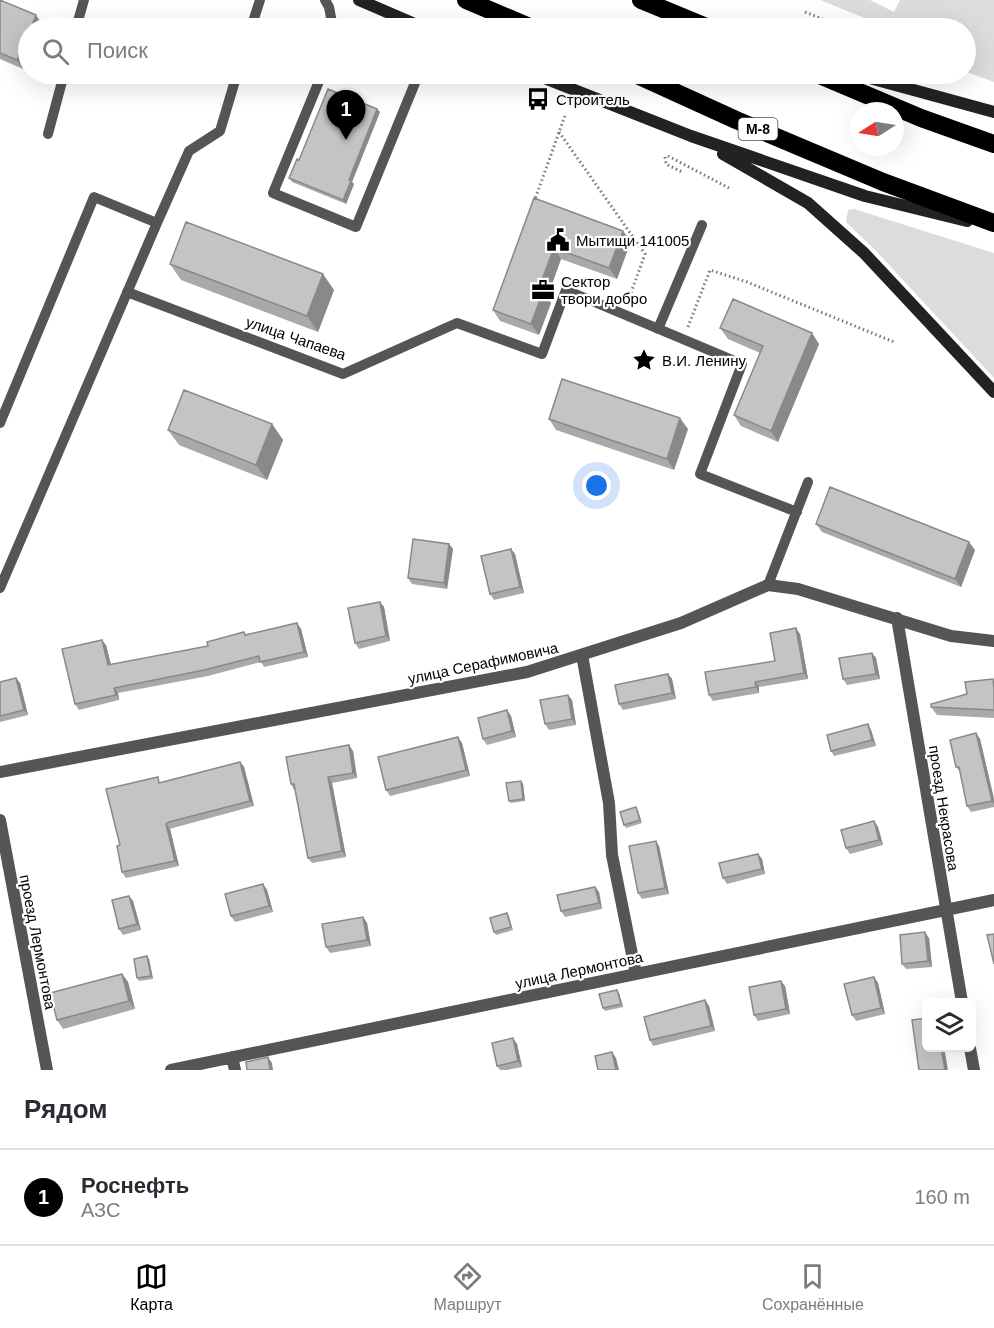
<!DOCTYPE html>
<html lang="ru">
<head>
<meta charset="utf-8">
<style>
  :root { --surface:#fff; --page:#f2f2f3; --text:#2b2b33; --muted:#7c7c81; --line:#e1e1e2; --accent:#000 }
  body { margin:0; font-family:Helvetica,sans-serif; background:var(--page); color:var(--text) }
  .controls { position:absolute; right:18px; bottom:18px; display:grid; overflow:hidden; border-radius:9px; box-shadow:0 6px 24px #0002 }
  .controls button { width:54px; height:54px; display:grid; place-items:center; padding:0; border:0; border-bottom:2px solid var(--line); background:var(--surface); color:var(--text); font:30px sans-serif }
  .compass { position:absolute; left:850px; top:102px; width:54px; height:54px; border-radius:50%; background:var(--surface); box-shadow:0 6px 24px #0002; rotate:258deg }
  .you { position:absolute; left:597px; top:486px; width:21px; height:21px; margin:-15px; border:4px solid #fff; border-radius:50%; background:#1a73e8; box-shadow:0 0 0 9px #1a73e833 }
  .badge { display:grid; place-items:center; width:39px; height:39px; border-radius:50%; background:var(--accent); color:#fff; font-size:20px; font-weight:700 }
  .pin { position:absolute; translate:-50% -50px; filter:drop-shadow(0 2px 3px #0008) }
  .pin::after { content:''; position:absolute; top:32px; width:21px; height:18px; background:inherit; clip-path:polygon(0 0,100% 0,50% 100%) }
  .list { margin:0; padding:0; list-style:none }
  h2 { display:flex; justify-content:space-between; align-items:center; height:78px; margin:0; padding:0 24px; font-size:26px }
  h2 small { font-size:20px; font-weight:400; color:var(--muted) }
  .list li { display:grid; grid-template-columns:39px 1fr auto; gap:18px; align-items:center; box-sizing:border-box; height:96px; padding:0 24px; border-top:2px solid var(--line) }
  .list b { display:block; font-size:22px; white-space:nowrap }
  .list p { margin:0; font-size:20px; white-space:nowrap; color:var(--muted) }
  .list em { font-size:20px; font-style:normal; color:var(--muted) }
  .icon { flex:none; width:33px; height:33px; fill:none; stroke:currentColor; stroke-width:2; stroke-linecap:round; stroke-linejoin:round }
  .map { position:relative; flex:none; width:994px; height:1070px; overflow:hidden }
  .search { position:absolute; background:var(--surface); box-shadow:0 6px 24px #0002; left:18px; right:18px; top:18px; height:66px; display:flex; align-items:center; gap:15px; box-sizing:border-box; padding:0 21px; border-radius:33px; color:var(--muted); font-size:22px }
  .sheet { height:174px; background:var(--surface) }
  nav { display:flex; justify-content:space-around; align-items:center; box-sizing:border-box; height:84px; border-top:2px solid var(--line); background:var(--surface); font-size:16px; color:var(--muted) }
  nav a { display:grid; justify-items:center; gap:3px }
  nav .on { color:var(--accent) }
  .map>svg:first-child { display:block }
  .green { fill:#dcdcdc }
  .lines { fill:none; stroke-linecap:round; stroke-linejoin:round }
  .path { stroke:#777; stroke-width:3; stroke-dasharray:1.5 3; stroke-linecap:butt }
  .lane { stroke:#555; stroke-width:10 }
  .street { stroke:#555; stroke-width:12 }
  .secondary { stroke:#222; stroke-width:12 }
  .highway { stroke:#000; stroke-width:18 }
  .wall { fill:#a9a9a9 }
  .shaded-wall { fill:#898989 }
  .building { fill:#c4c4c4; stroke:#898989; stroke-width:1.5 }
  .labels { text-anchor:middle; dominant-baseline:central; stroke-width:4.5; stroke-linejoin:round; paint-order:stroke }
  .shield { fill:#fff; stroke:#4c4c4c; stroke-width:1.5 }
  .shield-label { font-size:14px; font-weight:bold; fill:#000 }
  .poi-label { font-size:15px; fill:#000; stroke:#fff; text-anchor:start }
  .street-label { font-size:15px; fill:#000; stroke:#fff }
</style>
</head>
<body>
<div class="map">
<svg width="994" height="1070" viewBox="0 0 994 1070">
  <rect width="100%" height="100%" fill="#fff"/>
  <path class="green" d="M820,0H870L894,12L900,0H994V82L966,72V28H875L877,23Z
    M854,209L994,253V378L878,253L846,222L848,210Z"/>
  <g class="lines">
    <path class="path" d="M805,12L845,28
      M865,23L872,26L871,28
      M559,132L645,254L628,301
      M668,156L729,188
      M665,157L666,164L682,172
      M534,202L566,113
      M688,327L710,270L747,282L894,342"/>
    <path class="lane" d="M325,0L329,7L333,28
      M76,28L84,0
      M251,28L260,0
      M322,74L273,193L356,227L417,78
      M48,134L64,74
      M127,292L343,374L457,323L542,354L566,290L742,364L700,474L797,512
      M658,329L702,225
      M0,423L94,197L157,223L189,151L220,131L237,74
      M768,585L808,482
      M0,588L157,223"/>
    <path class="street" d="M897,618L962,1002
      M582,655L609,803L612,855L636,974
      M0,772L527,672L681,623L768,585L798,589L951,636L994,641
      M0,820L47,1070
      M970,1048L974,1070
      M232,1057L235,1070
      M171,1070L994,900"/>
    <path class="secondary" d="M359,0L424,28
      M534,74L691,136L865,196L967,221
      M855,74L994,112
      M723,154L808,203L864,253L994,392"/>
    <path class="highway" d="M466,0L532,28
      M641,0L709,28
      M635,74L736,120L883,182L994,223
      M817,74L921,118L994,144"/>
  </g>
  <path class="wall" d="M0,0L42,24L28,28V56L23,69L0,59Z
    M377,109L380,112L352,182L354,184L346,204L292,182L289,178L299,160Z
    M534,198L631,241L617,279L561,259L547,298L551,303L539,335L500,321L493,310Z
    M170,264L334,290L318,332L181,280Z
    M720,328L819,344L778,442L741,426L734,415L760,353L728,339Z
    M549,419L688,429L674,470L556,430Z
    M272,424L283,440L267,480L179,445L168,430Z
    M816,524L975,550L961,587L822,532Z
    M449,544L453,549L447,589L412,584L408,578Z
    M511,549L515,554L524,593L494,600L490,594Z
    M380,602L384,607L390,641L359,649L355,643Z
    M297,623L301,629L308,657L264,667L261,662L208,676L118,693L119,700L79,710L75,704L106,645L111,664L208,646L244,632L246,635Z
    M800,634L808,679L759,687V693L713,701L709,695L775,661Z
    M872,653L876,658L880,679L847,685L843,679Z
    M668,674L672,679L676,699L623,710L619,704Z
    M16,678L20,683L28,715L0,722V682Z
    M994,681V718L937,715L931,707L967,694Z
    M568,695L572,700L576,725L549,730L545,724Z
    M507,710L511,716L516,737L487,745L483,739Z
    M868,724L871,730L876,746L834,756L831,751Z
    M976,733L980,739L994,799V807L971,812L967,806L960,772L956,767Z
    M462,743L470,776L390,796L386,790Z
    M353,751L357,778L332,783L346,857L312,863L308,858L295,790H294L291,784Z
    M240,762L244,767L254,806L173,828L170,829L179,866L126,878L122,872L120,845L162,782Z
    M521,781L523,784L525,801L511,803L509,801Z
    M636,807L638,810L642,823L626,828L624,825Z
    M874,821L878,827L883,845L850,854L846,848Z
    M659,846L669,894L642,899L638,893Z
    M758,854L762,859L765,874L727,884L723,878Z
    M263,884L267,890L273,912L235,922L231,916Z
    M595,887L599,892L602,909L565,917L561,911Z
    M129,896L133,901L141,930L123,935L119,929Z
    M507,913L509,916L513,930L496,935L494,932Z
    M363,917L367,923L371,946L330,953L326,947Z
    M929,938L932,967L906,969L902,964Z
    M147,956L149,959L153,979L139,981L137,978Z
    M122,974L128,982L135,1009L63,1029L57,1020Z
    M874,977L878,983L885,1014L856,1021L852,1015Z
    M785,986L790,1014L758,1021L754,1015Z
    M619,993L623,1007L605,1011L603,1008Z
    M705,1000L709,1006L715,1031L653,1046L650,1040Z
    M517,1044L522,1067L507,1070H500L497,1066Z"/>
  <path class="shaded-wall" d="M36,15L42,24L40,28H31Z
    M28,34V56L23,69L17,60Z
    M377,109L380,112L352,182L354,184L346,204L343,200L349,180Z
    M623,231L631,241L617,279L609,268Z
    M554,248L561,259L547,298L551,303L539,335L531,324L538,290Z
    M323,274L334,290L318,332L307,316Z
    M812,333L819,344L778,442L771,431Z
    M680,418L688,429L674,470L667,459Z
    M272,424L283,440L267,480L256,465Z
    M969,542L975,550L961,587L955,579Z
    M449,544L453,549L447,589L444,583Z
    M511,549L515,554L524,593L520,587Z
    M380,602L384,607L390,641L386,636Z
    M297,623L301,629L308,657L304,652Z
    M796,628L800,634L808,679L804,673Z
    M102,640L106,645L112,670L108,665Z
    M872,653L876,658L880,679L876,674Z
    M668,674L672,679L676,699L672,693Z
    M16,678L20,683L28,715L24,710Z
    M755,682L759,687V693L756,687Z
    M114,688L118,693L119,700L116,695Z
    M568,695L572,700L576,725L572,719Z
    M507,710L511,716L516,737L512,731Z
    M868,724L871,730L876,746L872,740Z
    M976,733L980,739L994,799V804L992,801Z
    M458,737L462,743L470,776L466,770Z
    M349,745L353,751L357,778L353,773Z
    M240,762L244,767L254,806L250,801Z
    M328,777L332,783L346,857L342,851Z
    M521,781L523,784L525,801L523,799Z
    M874,821L878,827L883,845L879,840Z
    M166,824L170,829L179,866L175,861Z
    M656,841L659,846L669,894L665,888Z
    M758,854L762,859L765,874L762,869Z
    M263,884L267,890L273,912L269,906Z
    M595,887L599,892L602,909L599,903Z
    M129,896L133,901L141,930L137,924Z
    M363,917L367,923L371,946L367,940Z
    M925,932L929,938L932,967L928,961Z
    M147,956L149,959L153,979L151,976Z
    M122,974L128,982L135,1009L129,1001Z
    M874,977L878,983L885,1014L881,1008Z
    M781,981L785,986L790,1014L786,1009Z
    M617,990L619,993L623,1007L621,1004Z
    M705,1000L709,1006L715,1031L711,1026Z
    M513,1038L517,1044L522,1067L518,1061Z
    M941,1047H944L948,1070H945Z
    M612,1052L616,1058L619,1070H616Z
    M268,1057L272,1063L273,1070H270Z"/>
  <path class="building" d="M0,0L36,15L31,28H28V34L17,60L0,53Z
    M328,89L377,109L349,180L351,181L343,200L289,178L297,159L299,160Z
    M534,198L623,231L609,268L554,248L538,290L543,292L531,324L493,310Z
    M186,222L323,274L307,316L170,264Z
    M733,299L812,333L771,431L734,415L763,346L720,328Z
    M562,379L680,418L667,459L549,419Z
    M184,390L272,424L256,465L168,430Z
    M830,487L969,542L955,579L816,524Z
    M413,539L449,544L444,583L408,578Z
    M511,549L520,587L490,594L481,556Z
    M380,602L386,636L355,643L348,608Z
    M297,623L304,652L260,662L259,656L204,670L114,688L116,695L75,704L62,649L102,640L108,665L208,646L207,642L244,632L245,635Z
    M796,628L804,673L755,682L756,687L709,695L705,672L775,661L770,633Z
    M872,653L876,674L843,679L839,658Z
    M668,674L672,693L619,704L615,685Z
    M16,678L24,710L0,716V682Z
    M993,679L994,689V710L931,707V704L967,694L965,682Z
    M568,695L572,719L545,724L540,700Z
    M507,710L512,731L483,739L478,718Z
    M868,724L872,740L831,751L827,735Z
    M976,733L992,801L967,806L959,767H956L950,740Z
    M458,737L466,770L386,790L378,757Z
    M349,745L353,773L328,777L342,851L308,858L294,784H291L286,757Z
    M240,762L250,801L169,822L166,824L175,861L122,872L117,846L120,845L106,789L158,777L159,783Z
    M521,781L523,799L509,801L506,783Z
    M636,807L640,820L624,825L620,812Z
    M874,821L879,840L846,848L841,830Z
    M656,841L665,888L638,893L629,846Z
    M758,854L762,869L723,878L719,863Z
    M263,884L269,906L231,916L225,894Z
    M595,887L599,903L561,911L557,895Z
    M129,896L137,924L119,929L112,900Z
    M507,913L511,927L494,932L490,918Z
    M363,917L367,940L326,947L322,924Z
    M925,932L928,961L902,964L900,935Z
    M994,934V964L987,935Z
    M147,956L151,976L137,978L134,959Z
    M122,974L129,1001L57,1020L50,993Z
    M874,977L881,1008L852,1015L844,984Z
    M781,981L786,1009L754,1015L749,987Z
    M617,990L621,1004L603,1008L599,994Z
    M705,1000L711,1026L650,1040L644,1017Z
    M927,1018V1047H941L945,1070H919L912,1020Z
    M513,1038L518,1061L497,1066L492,1043Z
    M612,1052L616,1070H598L595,1056Z
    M268,1057L270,1070H247L246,1062Z"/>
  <defs>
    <g id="bus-bare" transform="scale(1.8)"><path d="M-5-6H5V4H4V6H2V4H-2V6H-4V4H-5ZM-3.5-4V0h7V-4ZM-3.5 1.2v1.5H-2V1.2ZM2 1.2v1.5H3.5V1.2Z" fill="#000" stroke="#fff" stroke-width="2.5" paint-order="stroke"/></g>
    <g id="civic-bare" transform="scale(1.8)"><path d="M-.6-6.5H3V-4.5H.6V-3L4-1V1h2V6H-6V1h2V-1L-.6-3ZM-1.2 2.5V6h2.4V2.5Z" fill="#000" stroke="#fff" stroke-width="2.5" paint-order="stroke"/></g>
    <g id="office-bare" transform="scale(1.8)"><path d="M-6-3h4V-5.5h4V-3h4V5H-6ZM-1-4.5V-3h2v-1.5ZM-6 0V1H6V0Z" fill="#000" stroke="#fff" stroke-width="2.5" paint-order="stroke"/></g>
    <g id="sight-bare" transform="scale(1.8)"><path d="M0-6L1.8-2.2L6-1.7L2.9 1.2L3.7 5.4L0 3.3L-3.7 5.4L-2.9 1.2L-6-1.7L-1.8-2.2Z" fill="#000" stroke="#fff" stroke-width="2.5" paint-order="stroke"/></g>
  </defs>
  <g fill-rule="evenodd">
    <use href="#bus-bare" x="538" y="99"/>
    <use href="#civic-bare" x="558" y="240"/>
    <use href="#office-bare" x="543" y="290"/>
    <use href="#sight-bare" x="644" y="360"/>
  </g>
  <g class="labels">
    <rect class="shield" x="738.5" y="118" width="39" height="22" rx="4.5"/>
    <g class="shield-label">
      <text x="758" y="129">М-8</text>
    </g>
    <g class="poi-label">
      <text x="556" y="99">Строитель</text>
      <text x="576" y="240">Мытищи 141005</text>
      <text x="561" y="281">Сектор<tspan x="561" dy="17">твори добро</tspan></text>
      <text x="662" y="360">В.И. Ленину</text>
    </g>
    <g class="street-label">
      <text transform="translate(296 338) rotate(19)">улица Чапаева</text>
      <text transform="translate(483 663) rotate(-12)">улица Серафимовича</text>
      <text transform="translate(944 808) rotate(81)">проезд Некрасова</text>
      <text transform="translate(38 942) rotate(79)">проезд Лермонтова</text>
      <text transform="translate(579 970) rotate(-12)">улица Лермонтова</text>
    </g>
  </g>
</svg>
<div class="controls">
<button><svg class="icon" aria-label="layers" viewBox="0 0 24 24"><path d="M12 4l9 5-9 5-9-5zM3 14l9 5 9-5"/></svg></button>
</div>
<svg class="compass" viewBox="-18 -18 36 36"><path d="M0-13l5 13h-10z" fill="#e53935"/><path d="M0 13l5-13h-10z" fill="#7c7c81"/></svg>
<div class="you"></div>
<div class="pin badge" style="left:346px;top:140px">1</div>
<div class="search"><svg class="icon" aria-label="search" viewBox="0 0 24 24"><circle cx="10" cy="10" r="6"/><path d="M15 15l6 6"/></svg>Поиск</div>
</div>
<section class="sheet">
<h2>Рядом<small></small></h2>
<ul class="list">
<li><span class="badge">1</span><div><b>Роснефть</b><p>АЗС</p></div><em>160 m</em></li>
</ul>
</section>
<nav>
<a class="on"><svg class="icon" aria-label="map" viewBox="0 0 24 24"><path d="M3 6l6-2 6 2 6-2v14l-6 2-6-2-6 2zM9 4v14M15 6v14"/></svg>Карта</a>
<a><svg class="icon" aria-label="directions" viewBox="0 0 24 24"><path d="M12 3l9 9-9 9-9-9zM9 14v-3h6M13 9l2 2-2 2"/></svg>Маршрут</a>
<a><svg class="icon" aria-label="saved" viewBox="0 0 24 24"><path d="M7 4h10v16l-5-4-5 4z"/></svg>Сохранённые</a>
</nav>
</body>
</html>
